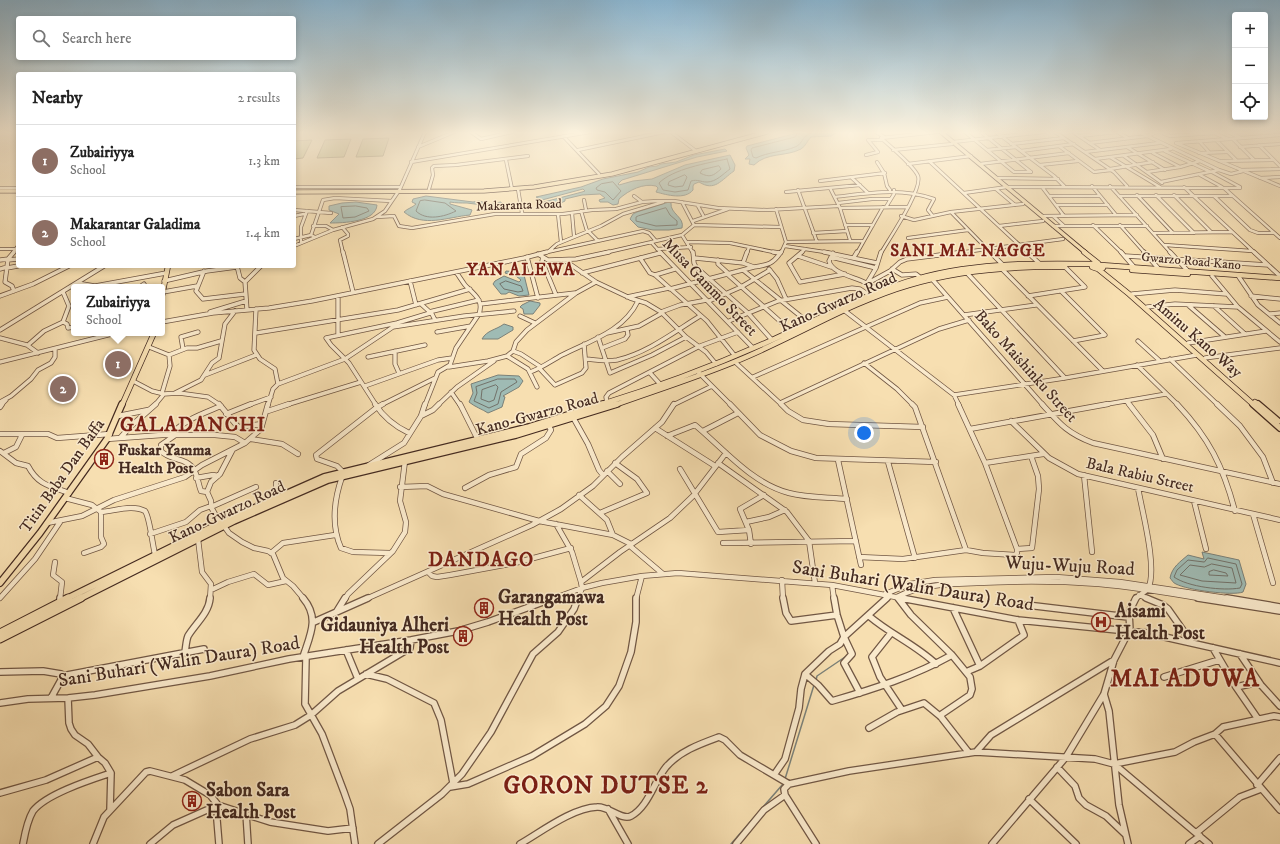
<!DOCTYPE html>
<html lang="en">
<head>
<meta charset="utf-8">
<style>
  :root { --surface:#fff; --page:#f6f6f6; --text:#222; --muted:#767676; --line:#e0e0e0; --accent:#8f2418 }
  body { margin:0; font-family:"IM FELL DW Pica",serif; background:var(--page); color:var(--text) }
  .controls { position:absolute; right:12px; top:12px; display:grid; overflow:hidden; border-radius:4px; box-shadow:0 2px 6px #0003 }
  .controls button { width:36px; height:36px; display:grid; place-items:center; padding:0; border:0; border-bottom:1px solid var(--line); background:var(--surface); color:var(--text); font:20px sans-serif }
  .you { position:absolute; left:864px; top:433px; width:14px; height:14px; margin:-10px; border:3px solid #fff; border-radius:50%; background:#1a73e8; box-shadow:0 0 0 6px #1a73e833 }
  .badge { display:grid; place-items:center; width:26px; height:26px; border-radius:50%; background:var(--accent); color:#fff; font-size:13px; font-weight:700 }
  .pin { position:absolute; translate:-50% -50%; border:2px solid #fff; box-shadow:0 1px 4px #0006 }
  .popup { position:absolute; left:71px; top:284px; width:94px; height:52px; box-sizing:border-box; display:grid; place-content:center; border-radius:4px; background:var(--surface); filter:drop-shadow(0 1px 3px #0005); font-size:13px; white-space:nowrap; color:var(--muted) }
  .popup b { font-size:15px; color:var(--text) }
  .popup::after { content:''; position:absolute; left:50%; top:100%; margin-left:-8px; border:8px solid transparent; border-top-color:var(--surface) }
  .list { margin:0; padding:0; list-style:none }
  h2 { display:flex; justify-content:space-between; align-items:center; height:52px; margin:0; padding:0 16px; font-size:17px }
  h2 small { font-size:13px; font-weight:400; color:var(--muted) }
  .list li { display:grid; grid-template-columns:26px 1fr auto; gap:12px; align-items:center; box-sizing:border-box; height:72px; padding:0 16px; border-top:1px solid var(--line) }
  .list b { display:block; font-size:15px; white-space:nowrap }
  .list p { margin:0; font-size:13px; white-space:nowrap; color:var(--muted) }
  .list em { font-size:13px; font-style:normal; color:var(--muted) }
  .icon { flex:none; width:22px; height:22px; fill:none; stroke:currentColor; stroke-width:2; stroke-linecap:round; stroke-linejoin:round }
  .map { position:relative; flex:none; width:1280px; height:844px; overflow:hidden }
  .search { position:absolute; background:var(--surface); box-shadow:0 2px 6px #0003; left:16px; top:16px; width:280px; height:44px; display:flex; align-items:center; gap:10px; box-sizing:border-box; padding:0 14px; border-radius:4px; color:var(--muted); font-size:15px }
  .panel { position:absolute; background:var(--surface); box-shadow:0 2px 6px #0003; left:16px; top:72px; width:280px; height:196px; border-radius:4px }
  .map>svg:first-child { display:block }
  .green { fill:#c4c086; stroke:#847553 }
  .water { fill:#9fbbb4; stroke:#7b8179 }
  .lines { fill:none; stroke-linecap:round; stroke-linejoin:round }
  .shore { stroke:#72726a; stroke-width:1 }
  .stream { stroke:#7b8179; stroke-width:1.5 }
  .minor-far3-casing { stroke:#715744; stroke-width:4 }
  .minor-far2-casing { stroke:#715744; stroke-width:5 }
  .minor-far1-casing { stroke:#715744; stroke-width:6 }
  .minor-casing { stroke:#715744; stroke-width:8 }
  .major-far3-casing { stroke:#442a20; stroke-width:5 }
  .major-far2-casing { stroke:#442a20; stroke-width:6 }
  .major-far1-casing { stroke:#442a20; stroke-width:8 }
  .major-casing { stroke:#442a20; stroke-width:9 }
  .minor-far3 { stroke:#faeacc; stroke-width:2.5 }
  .minor-far2 { stroke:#faeacc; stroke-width:3.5 }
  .minor-far1 { stroke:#faeacc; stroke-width:4.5 }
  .minor { stroke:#faeacc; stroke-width:5.5 }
  .major-far3 { stroke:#f7dfb1; stroke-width:3.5 }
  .major-far2 { stroke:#f7dfb1; stroke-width:4.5 }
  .major-far1 { stroke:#f7dfb1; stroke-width:5.5 }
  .major { stroke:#f7dfb1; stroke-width:7 }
  .labels { text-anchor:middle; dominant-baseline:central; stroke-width:3; stroke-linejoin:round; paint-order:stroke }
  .far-street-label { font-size:13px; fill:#442a20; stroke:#faeacc }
  .street-label { font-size:16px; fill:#442a20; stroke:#faeacc }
  .poi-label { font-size:16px; font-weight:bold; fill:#442a20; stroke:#faeacc; text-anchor:start }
  .far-district-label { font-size:17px; font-weight:bold; letter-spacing:1px; fill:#7a1f14; stroke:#faeacc }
  .near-street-label { font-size:19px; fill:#442a20; stroke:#faeacc }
  .near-poi-label { font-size:19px; font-weight:bold; fill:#442a20; stroke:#faeacc; text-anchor:start }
  .district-label { font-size:20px; font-weight:bold; letter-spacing:1px; fill:#7a1f14; stroke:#faeacc }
  .near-district-label { font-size:24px; font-weight:bold; letter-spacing:1px; fill:#7a1f14; stroke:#faeacc }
</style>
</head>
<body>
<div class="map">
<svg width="1280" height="844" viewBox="0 0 1280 844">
  <rect width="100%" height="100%" fill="#f7dfb1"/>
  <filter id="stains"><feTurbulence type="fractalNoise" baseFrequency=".005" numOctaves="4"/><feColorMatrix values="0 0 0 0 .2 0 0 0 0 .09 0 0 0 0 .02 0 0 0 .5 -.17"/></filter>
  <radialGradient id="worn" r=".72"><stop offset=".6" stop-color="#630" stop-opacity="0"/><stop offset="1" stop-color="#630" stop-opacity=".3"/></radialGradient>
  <path class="green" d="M389,138L383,156L356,157L363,139Z
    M351,139L344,157L317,158L325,140Z
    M312,140L303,158L294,159V141Z"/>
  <path class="water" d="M801,132H837L831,136L811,137C807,141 806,146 801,149C786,157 767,152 754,165L749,164L750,159H745L749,155L746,148L747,146Z
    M725,149L727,151L697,157L622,180L618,184L619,185L633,181L652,179L685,165L730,155L735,165L734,171C721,180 715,192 699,182L694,184L693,186V190C685,200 667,195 656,192L658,188L656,186C643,183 629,190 619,199L618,204L613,205L608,202H600L599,200L605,198L600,194L582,195L565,199V201C557,205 550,208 541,206V203L544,202L582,192L585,191L583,189L542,200L536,197L581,187L603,179L638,172L649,167L657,166L661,164L676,162L694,155Z
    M426,196L473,202L479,201L489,204L501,202L503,204L500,207C489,207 478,204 467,203C461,203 456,203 450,202V204L472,210L470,215C448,217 423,228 404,212C408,208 412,208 416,204L412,202L413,199Z
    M356,202L377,205C376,222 343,223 330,223L339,214L329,210V206L342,203Z
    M669,202L671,203C670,214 685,217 682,228L669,230H653L638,227L630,219L633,214L637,212Z
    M506,271L518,272L524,275L529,295L519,296L509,292L506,294H501L493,284L495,281L504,276L519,282L521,280L516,276L505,273Z
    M530,301L540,303V305L533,314H524L523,309L520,307L522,305Z
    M504,324L513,327V330L498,339H482C487,330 496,330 504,324Z
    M498,375L519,376L523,381L519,387L503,396L505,397L502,407L488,413C482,409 475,407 469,402L473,393L471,384Z
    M1202,552L1239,560L1246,584L1243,592C1233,596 1187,590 1176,584C1173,583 1172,580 1170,578C1172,567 1180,562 1188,555L1204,559Z"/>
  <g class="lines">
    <path class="shore" d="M798,132L795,137L752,148L751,150L753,157L756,158C768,152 783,152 795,147C801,145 802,139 806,136C812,130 823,133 830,132
      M727,159L730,169C723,174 716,182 707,182C700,182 698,179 691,181L688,190L675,192L663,190L659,183C673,169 707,163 727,159Z
      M719,166L721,169C713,176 710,178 700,173L702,170Z
      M685,175L687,177L683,186L675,187L668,185L669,182Z
      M613,182L621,191L613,200L605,192L597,190L596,188L601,184Z
      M425,200L445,203L456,211C444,217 426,221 416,211L420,201Z
      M356,206L367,208L369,211L355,217L343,218L341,207Z
      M666,208L670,215L677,221V225L656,226L636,221V217L638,216Z
      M506,281L521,286L523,291L518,292L504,289L500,284Z
      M498,379H515L517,382L501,392L498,404L489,408L474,401L477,393L476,387Z
      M496,385L498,387L494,400L489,402L481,399L482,390Z
      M1208,558L1236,564L1242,584L1240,588C1223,591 1188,587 1174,577L1177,570L1188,560L1204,562Z
      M1212,564L1232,568L1236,583L1202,581L1180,575L1190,565L1204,567Z
      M1214,570L1226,573L1228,576L1209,575V572Z"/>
    <path class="stream" d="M816,680L817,676L848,655
      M785,779L814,685
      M731,844L783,784"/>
    <g class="minor-far3-casing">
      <path id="minor-far3" d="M294,132H297
        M471,132L481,139L512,132
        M671,132L696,151
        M876,132L884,137
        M965,132L1014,172H1031
        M981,132L1031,172
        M996,132L1054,176L1064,186
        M1055,132L1114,172L1127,186
        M1073,132L1100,150
        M1117,132L1128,138
        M1139,132L1219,170L1231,174L1243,171
        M1160,132L1170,136L1214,133
        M1212,132L1228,139
        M1228,132L1241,138
        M563,136L599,174
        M1079,136L1116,132
        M881,138L937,132
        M1233,139L1254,160
        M1216,140L1236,160
        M1199,141L1209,152
        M953,142L1044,132
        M1089,143L1147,136L1157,132
        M1176,143L1280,186
        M1177,143L1280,135
        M1011,144L1064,138
        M1259,145L1280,166
        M1059,146L1094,172L1111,170
        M418,147L454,132
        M1127,147L1165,170
        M1240,147L1280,144
        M578,150L664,132
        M893,150L952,144
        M987,150L1016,147
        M1021,151L1074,144
        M1165,151L1211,172
        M1085,152L1159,143
        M1153,153L1180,167
        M1199,153L1227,152
        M866,155L878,152L868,140H882
        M1124,156L1162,183
        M1110,157L1160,187
        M1095,159L1171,149
        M506,160L512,189
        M929,161L1028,253
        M1219,161L1273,160
        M411,162L590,132
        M877,162L884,173L887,186L890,190
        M908,164L971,156
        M980,164L1069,153
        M1040,165L1078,161
        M1110,169L1153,162
        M1240,170L1280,169
        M1147,172L1180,167L1200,161
        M1212,172L1240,187
        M1200,175L1222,187
        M852,178L868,193
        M996,178L1058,179
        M1260,178L1280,177
        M820,181L885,173
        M1161,182L1219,170
        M1092,186L1116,215
        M1110,186L1171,253
        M294,187H399
        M1042,187L1064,216
        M1184,187L1255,253
        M0,188H18
        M830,188L840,208L850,240
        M1224,188L1280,238
        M429,189L433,175L432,168L434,166L456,165L528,156
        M518,189L522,213
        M996,189L1015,205
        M798,190L817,242
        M786,192L860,185
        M964,193L1007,187L1240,188
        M1137,195L1173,233
        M1156,195L1194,233
        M1174,195L1211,232
        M634,196L642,202
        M1049,196H1100
        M1119,196H1233
        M1214,196L1250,230L1258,233H1274
        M835,197C869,193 901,187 934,199L928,210L932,215
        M584,200L586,210
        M838,203L872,199H890
        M1056,205H1108
        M698,206L704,217
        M886,207L894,194V190
        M840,208L907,207
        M776,209L786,242L781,253
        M294,210L331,213
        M581,211L587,231
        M951,212L991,253
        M572,213L574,236
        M558,214L561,242
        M294,216L304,214
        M901,216L914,220L951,212L1023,204
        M1042,216L1137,215
        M1053,216L1063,225
        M377,217L394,216L399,226L412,228L495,214H563L592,210L616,209L642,202L657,201H674L718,208L767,210L838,206
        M693,221L728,209
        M694,225L780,227
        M845,225H873
        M1093,225L1122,253
        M1120,225L1145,253
        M313,226H326L333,230
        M999,226L1043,221
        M1053,226H1147
        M342,227L348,234V236L340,240L343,253
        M588,231L598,241
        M813,233L847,231
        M1154,233L1232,232
        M682,235L693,253
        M315,237L311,235L323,200L335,198L391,201
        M908,238L968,230
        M294,239L311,235
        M651,242L661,253
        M688,242L730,243L778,253
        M786,242L862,241
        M301,243V227L307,211
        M1165,245L1252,251
        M294,246L333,230L373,219L385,211L400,189L425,132
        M785,246L831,253
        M0,249H18
        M657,249L691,247
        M549,251L557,244L601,226L623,214L663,202
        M13,253L18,246
        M543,253L643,231L649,233L656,241
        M604,253L682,235L694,225L682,202
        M747,253L749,247
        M801,253L805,249
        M857,253L883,207
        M881,253C889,239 923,189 918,176C914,166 890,146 881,138
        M957,253L1063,239"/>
    </g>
    <g class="minor-far2-casing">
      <path id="minor-far2" d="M14,252L8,259L5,282L12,286L14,291
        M343,252L353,292
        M660,252L753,348
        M693,252L694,263L696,267L748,313L772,340
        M773,252L780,253
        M802,252L789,263L800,282L845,274
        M824,252L877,263
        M990,252L1004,266
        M1027,252L1039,263
        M1121,252L1134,267
        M1144,252L1158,268
        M1170,252L1187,270
        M1254,252L1280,276
        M833,253L829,261C832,274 856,277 866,283C871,285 876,288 880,291
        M538,254L548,260L576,259L609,252
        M798,256L831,267
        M1126,256L1268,265
        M527,257L538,298
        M543,257L542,261L556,295
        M831,257L876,268
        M854,257L857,252
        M640,258L650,273L655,275L707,321L735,356
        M695,258L743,263L754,267
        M0,260L8,259
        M8,260L18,259
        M564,260L596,282L630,298L646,303L661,312L686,337L706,352L716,364
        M718,260V264L729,274
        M743,263L747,252
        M237,266L240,278L245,282
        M1000,267L1103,371
        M7,268L18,266
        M0,269L7,267
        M769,269L777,279L786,299
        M892,269L902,275L916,274L921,278
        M743,270L809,323
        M204,271L196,291L203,299L245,294
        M582,273L660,253
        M967,273L1065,378
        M727,274L791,331
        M655,275L675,269
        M1212,276L1238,307L1280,342
        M1239,277L1258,305L1280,323
        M932,279L1043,405
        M164,281L207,271L237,267
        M410,281L416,305
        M77,283L95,286L166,273
        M867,283L876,268L881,252
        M868,283L890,271L900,262L907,259L964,252
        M140,287L144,284
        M670,289L754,267C768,265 773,264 781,252
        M1061,291L1105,335L1073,341
        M163,292L197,286
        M1132,294L1175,290L1226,294
        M0,296L33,284L69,266
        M338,296V335
        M1028,296L1085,287L1065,267
        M1251,296L1280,299
        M627,297L669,288
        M709,301L741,287L770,270
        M421,304L432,314L435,320
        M481,304L575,293
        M1188,305L1225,337
        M1214,306L1245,334
        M1147,307L1175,304L1238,307
        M256,309L254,350L260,359L275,369L278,384L273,389L268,405
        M247,310L245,282L261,266
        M845,311L954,395L959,405
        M210,312L246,301
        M429,312L479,300
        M661,312L680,305L707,300
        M1269,314L1280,313
        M964,315L1036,305
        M520,316L535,323
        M729,321L778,301L852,288L860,289L869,295
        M63,322L67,324L68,328L74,327
        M162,322L213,313L269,308L312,301L524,258L547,252
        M0,330L104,266
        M437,332L471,326
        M256,333L398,310L470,289
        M607,333L639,326L662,313
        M598,337L610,373L652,355L686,337
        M0,338L27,345L38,353
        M1138,341L1160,361
        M1188,343L1266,331
        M28,345L44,331L63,322L69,306L63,292
        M149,347L169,355L187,348H197L221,341
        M602,348L625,339L628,335L627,329
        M183,349L181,337L198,332
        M395,351V364L399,373
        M513,351L521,354L541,367
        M507,356L528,369L537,387
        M368,357L425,345
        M1205,358L1280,348
        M586,359C597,360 606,362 617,360C647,353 674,332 700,316
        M1170,359L1218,405
        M0,362L116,333
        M735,362L782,405
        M864,363L897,389L913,405
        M1137,365L1178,405
        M449,367L488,361L507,356L513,351L516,342L527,330L576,293L596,282
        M540,369L555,385L582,373L586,368L584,344
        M697,371L731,405
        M530,372C542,368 551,361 562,355C590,341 624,331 638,301
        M650,373L660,384
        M205,375L256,355
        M753,377L920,303L948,297
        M133,381L152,391L164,394L179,393L208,397L220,405
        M278,384L345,359L393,327L464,316L514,311
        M365,386L438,360L452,358
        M451,392L460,405
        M162,393L170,366L169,355
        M175,393L201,380L212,363L219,358L225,324L235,311
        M954,395L1065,378L1197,355
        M1126,401L1130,405
        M0,402L11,396L31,379L38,370L51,363L55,357V349
        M607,403L606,397L609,393L700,346L738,332
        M780,403L939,329L969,320
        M1,405L6,400
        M155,405L164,394
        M249,405L271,397
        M286,405L361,382
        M376,405L349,363L331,345L326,338L397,323L430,313
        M381,405L435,378
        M425,405L438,372L450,365L456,348L479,314C484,300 474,294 465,285C462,281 459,276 456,272
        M438,405L457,387L494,361
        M673,405L712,386
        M1102,405L1166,394"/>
    </g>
    <g class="minor-far1-casing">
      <path id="minor-far1" d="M219,404L238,427L262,424
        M375,404C384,418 394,426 409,433
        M460,404L478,440
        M730,404L760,435L791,451L816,458L936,462
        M781,404L788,411L803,420L829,424L923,427
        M912,404L915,407L966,550
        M1042,404C1060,424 1067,433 1093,443L1280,484
        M1129,404L1153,435L1163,459
        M1177,404C1209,438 1223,466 1235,511
        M1217,404L1240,426L1263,457L1273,483
        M0,407L2,404
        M268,411L289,404
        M226,414L251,404
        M118,416L148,410
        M421,416L433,410L439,404
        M574,419L588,444L599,470L603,475
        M1011,421L1049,458L1078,474L1280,520
        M655,428L715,466
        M970,429L1108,404
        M703,431L738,413
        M0,434H48L57,438L110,434
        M170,436C183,420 202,414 221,406
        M174,436L161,445V451C170,461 187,457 194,470C198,476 198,484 201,491L207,492L211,501V507L220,523
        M667,436L695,425C724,449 751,483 789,493C807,498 828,497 847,499
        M120,438L131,426L156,404
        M107,439L162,435H215L235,437L245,443
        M251,439L282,444L298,454
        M0,451L16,463L28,466C38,485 50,486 69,493
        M4,453L16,447L22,435
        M838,460L861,565
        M888,462L915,558
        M718,463L787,512L809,541L815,583
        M985,463L1043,454
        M369,465L404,443L421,416L425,404
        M680,469L718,532L749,530L751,544
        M607,471L620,484
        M343,472L337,466L317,459L316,455L376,408L383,404
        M1084,475L1092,552
        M342,477C334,500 331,525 341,548L353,552L390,553
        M196,478L213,475L218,476
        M400,487L427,486L443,494L539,521L613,535L631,544
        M465,488L489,475L516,467L521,454L546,438L551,430L549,426
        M207,492L211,482L220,474L232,451
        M579,495L607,520L613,535
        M65,498L92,505L101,512C115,511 132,504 145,511C150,518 152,543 155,554
        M271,499L276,491V483
        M1194,501L1206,549
        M211,507L256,487
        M600,513L647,493L637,479L615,463
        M1253,514L1273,583
        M746,522L769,517L785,510
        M47,523L82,516L114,500L185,477L202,465L245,443L261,429L268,404
        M556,524L572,552L581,582
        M224,526L229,533L242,542L254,548L268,551L273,554L283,578L293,586L304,599
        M749,530L740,509L764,495
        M150,534L186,522L200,510L211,506
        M198,539L202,572L211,584L210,599
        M723,543L856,541
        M630,546L663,574
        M1017,549L1032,548L1039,489L1038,476L1031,456
        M84,553L101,547L104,544L101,537V512
        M271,553L283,543L335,535
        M859,557L903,559L966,550L983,553L1015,555L1017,553V549L985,463L958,404
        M55,562L53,575L62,582L60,599
        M428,572L432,576L437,577L450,575L515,563L571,548
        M782,580L783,599
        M832,585L834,599
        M211,590L228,582L254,574L268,585L286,581
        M885,594L910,584L935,580L1056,577L1120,582L1233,599
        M1139,595L1149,599
        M0,598L35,559L60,522
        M345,599L348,594L393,551L405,532L406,522L400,501L405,461
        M366,599L532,525L561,509L593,486L622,457L662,422L674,404
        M552,599L582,588L602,583L642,576L678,573L832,585L906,599
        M578,599L582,588L581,582L620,552L670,518L693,496L726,453
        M636,599L642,576
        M886,599L890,595
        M899,599L897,597C921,584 950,584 977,583C1017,581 1058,581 1099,584C1134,587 1169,593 1204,599
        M1135,599L1148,589C1158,569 1142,511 1138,488"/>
    </g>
    <g class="minor-casing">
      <path id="minor" d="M783,598L786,613L791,621L837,615
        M898,598L911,615L952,655L970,677L972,689L970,695L942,714L941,717
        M901,598L1018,620L1147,633L1280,663
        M1146,598L1163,605L1168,609L1192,643
        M1198,598L1280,611
        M1227,598L1280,607
        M60,601V598
        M1027,605L1128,617
        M953,608L980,666
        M337,611L345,598
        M869,616C890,634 916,645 936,664
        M314,622L368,598
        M1130,631L1129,612L1136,598
        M891,633L872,657L880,677L902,710
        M1213,648L1236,687
        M346,650L358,679
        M185,652C186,647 186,641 188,636C195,624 209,613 210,598
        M1240,654L1261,685L1280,706
        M303,657C310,635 320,618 303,598
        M306,657L305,704L322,734L344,792L350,809L355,844
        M0,672L43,671L61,674V680L51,698
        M966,672L980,666L1024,635L1018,620
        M366,674L387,679L434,703L441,720L453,783
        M805,674L818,685L832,701C874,689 914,676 952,655
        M62,676L204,649
        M1164,677L1219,660
        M860,693L844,663L852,654L844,637L887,598
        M1104,694L1109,711L1119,805L1128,844
        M68,698L69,723L71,729L75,735L88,744L98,757L105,763L111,773L110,810
        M0,703L28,699L68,698L95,695L210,676L289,659L411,640L458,631L488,622L554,598
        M1258,719L1236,687L1259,682
        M869,728L897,712L924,703L941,717L969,753
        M1215,734L1280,810
        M976,752L991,735L1114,660
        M1114,764L1175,752L1194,742L1215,734L1223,727L1274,716L1280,717
        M1057,767L1075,786L1079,798L1086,805L1106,816L1125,834
        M774,775L785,759L799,708L801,689L805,674L829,651L840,644L844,637L837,615L834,598
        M172,776L250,739L295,725L311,715L338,691L410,648L411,640
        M1257,785L1280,758
        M450,787L468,784L532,756L585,724L606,706L619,686L631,652L636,622V598
        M0,793L46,780L98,757
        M1029,799L1076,844
        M218,805L217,820L219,844
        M608,809L628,844
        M246,813L248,844
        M1196,833L1240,797L1261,789
        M23,844C25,833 27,821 33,811C46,794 90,780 111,773
        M93,844L104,817L146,772L150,771L185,780L210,795L218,805L270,822L328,831L353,828
        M150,844L173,825L218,805
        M378,844L442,794L462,774L491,732L533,654L558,632L574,609L578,598
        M520,844C541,832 572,808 597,807C609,806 622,821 631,816C648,807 654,782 666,767C680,751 700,744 719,737L725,740L740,755L789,784
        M736,844L764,810L785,795
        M816,844L785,795L784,789L789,784L849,771L976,752L1095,759L1114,764L1209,844
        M992,844L1066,757L1104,694L1114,660L1129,631
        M1189,844L1200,836"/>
    </g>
    <g class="major-far3-casing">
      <path id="major-far3" d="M941,132L1086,253
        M0,191H18
        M294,192L484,191L534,187L612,174L767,132"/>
    </g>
    <g class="major-far2-casing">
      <path id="major-far2" d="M1084,252L1098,263
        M1101,265L1280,278
        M1098,269L1129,294L1254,405
        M1132,270L1188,274
        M162,296L168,266
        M1255,402L1259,405
        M122,405L154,333
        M599,405C658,387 716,365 772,340C816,320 860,297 906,282C967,262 1032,263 1095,264L1101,265L1103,268L1098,269L1092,267V264
        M615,405C654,391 695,378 734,362C792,339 850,302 909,285C960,270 1012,266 1065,267"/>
    </g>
    <g class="major-far1-casing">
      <path id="major-far1" d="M1253,404L1280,428
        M1258,404L1278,421
        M0,583L40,533L107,439L122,404
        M66,599L220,523L324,477L529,427L603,404
        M79,599L234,521L328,480L516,435L617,404"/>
    </g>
    <g class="major-casing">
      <path id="major" d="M0,633L68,598
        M0,639L81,598"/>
    </g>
    <use href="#minor-far3" class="minor-far3"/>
    <use href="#minor-far2" class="minor-far2"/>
    <use href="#minor-far1" class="minor-far1"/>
    <use href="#minor" class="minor"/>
    <use href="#major-far3" class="major-far3"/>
    <use href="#major-far2" class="major-far2"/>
    <use href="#major-far1" class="major-far1"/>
    <use href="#major" class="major"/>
  </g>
  <linearGradient id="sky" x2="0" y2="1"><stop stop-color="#8bb7d3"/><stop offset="0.53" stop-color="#fbf1dc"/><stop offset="1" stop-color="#fbf1dc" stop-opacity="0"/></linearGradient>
  <rect width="1280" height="250" fill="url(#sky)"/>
  <defs>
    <g id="building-ring" transform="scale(1)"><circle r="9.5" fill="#faeacc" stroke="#8f2418" stroke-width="1.5"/><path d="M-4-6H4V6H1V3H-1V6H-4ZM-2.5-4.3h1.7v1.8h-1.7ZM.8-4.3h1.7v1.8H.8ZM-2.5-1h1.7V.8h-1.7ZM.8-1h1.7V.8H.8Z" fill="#8f2418"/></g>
    <g id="hospital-ring" transform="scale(1)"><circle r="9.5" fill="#faeacc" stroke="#8f2418" stroke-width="1.5"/><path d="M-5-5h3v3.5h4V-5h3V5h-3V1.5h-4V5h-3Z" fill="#8f2418"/></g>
  </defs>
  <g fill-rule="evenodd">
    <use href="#building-ring" x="104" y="459"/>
    <use href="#building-ring" x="484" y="608"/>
    <use href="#hospital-ring" x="1101" y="622"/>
    <use href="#building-ring" x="463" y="636"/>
    <use href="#building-ring" x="192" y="801"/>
  </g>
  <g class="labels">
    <g class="far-street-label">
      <text transform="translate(519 205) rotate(-2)">Makaranta Road</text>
      <text transform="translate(1191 261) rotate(5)">Gwarzo Road Kano</text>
    </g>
    <g class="street-label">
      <text transform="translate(710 287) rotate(46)">Musa Gammo Street</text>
      <text transform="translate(838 302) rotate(-24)">Kano-Gwarzo Road</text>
      <text transform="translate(1198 338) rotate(41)">Aminu Kano Way</text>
      <text transform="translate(1026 366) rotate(48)">Bako Maishinku Street</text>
      <text transform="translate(537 414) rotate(-15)">Kano-Gwarzo Road</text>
      <text transform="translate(1140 475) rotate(13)">Bala Rabiu Street</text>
      <text transform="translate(62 476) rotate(-55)">Titin Baba Dan Baffa</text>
      <text transform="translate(227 512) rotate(-25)">Kano-Gwarzo Road</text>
    </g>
    <g class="poi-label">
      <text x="118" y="450">Fuskar Yamma<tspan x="118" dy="18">Health Post</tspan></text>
    </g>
    <g class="far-district-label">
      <text x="968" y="251">SANI MAI NAGGE</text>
      <text x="521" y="270">YAN ALEWA</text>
    </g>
    <g class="near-street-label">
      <text transform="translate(1070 566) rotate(3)">Wuju-Wuju Road</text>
      <text transform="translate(913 586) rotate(9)">Sani Buhari (Walin Daura) Road</text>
      <text transform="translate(179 662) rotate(-9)">Sani Buhari (Walin Daura) Road</text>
    </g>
    <g class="near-poi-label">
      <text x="498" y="597">Garangamawa<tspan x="498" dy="22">Health Post</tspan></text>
      <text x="1115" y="611">Aisami<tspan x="1115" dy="22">Health Post</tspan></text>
      <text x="449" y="625" text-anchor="end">Gidauniya Alheri<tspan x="449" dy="22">Health Post</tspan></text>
      <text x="206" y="790">Sabon Sara<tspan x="206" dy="22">Health Post</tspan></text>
    </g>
    <g class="district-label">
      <text x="193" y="425">GALADANCHI</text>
      <text x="481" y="560">DANDAGO</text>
    </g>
    <g class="near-district-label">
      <text x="1185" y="679">MAI ADUWA</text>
      <text x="606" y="786">GORON DUTSE 2</text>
    </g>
  </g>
  <rect width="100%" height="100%" filter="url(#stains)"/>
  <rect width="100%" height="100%" fill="url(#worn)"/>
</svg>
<div class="controls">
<button>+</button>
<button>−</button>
<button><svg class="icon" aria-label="locate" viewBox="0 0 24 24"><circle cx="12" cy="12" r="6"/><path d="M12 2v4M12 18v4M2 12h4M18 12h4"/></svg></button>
</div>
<div class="you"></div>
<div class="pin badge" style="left:118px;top:364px;background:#8d6e63">1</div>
<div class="popup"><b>Zubairiyya</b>School</div>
<div class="pin badge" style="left:63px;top:389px;background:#8d6e63">2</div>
<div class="search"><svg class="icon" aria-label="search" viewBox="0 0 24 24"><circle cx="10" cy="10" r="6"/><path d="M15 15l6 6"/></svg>Search here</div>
<section class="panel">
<h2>Nearby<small>2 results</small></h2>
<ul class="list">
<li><span class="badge" style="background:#8d6e63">1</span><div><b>Zubairiyya</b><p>School</p></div><em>1.3 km</em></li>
<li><span class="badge" style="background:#8d6e63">2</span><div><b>Makarantar Galadima</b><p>School</p></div><em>1.4 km</em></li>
</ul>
</section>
</div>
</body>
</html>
